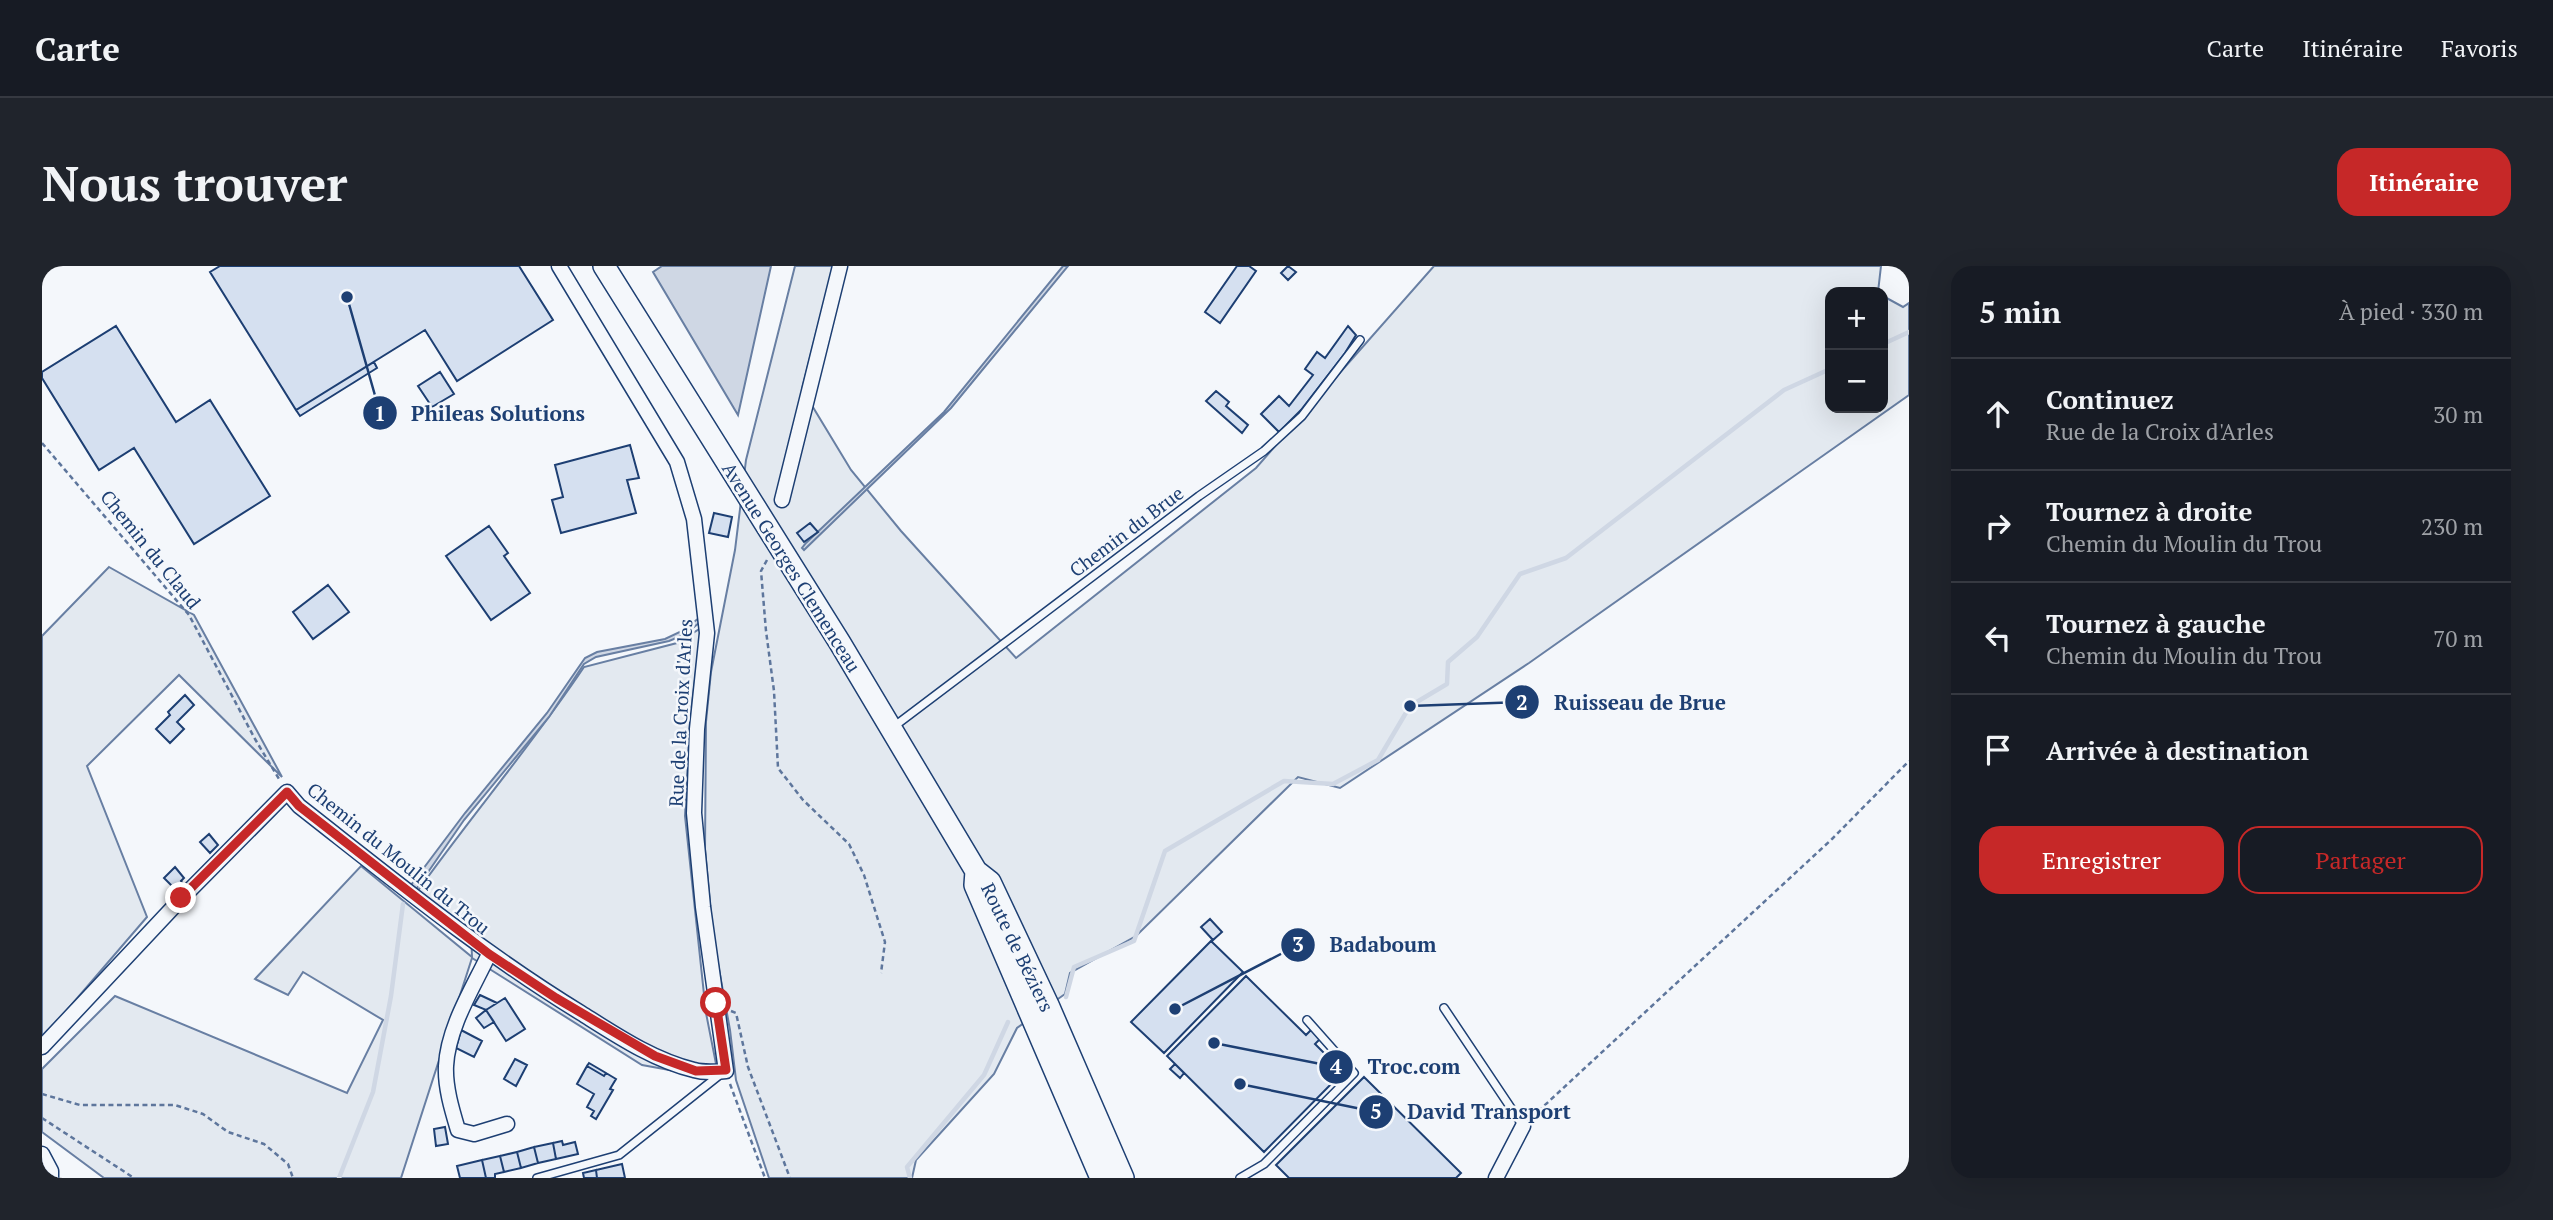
<!DOCTYPE html>
<html lang="fr">
<head>
<meta charset="utf-8">
<style>
  :root { --surface:#171b24; --page:#20242c; --text:#f1f3f6; --muted:#9ea1a6; --line:#363941; --accent:#c62828 }
  body { margin:0; font-family:"PT Serif",serif; background:var(--page); color:var(--text) }
  .controls { position:absolute; right:21px; top:21px; display:grid; overflow:hidden; border-radius:14px; box-shadow:0 7px 28px #0002 }
  .controls button { width:63px; height:63px; display:grid; place-items:center; padding:0; border:0; border-bottom:2px solid var(--line); background:var(--surface); color:var(--text); font:35px sans-serif }
  .stop { position:absolute; width:21px; height:21px; margin:-16px; border:5px solid #c62828; border-radius:50%; background:#fff }
  .stop.end { background:#c62828; border-color:#fff; box-shadow:0 2px 7px #0008 }
  .list { margin:0; padding:0; list-style:none }
  h2 { display:flex; justify-content:space-between; align-items:center; height:91px; margin:0; padding:0 28px; font-size:30px }
  h2 small { font-size:23px; font-weight:400; color:var(--muted) }
  .list li { display:grid; grid-template-columns:46px 1fr auto; gap:21px; align-items:center; box-sizing:border-box; height:112px; padding:0 28px; border-top:2px solid var(--line) }
  .list b { display:block; font-size:26px; white-space:nowrap }
  .list p { margin:0; font-size:23px; white-space:nowrap; color:var(--muted) }
  .list em { font-size:23px; font-style:normal; color:var(--muted) }
  .actions { display:flex; gap:14px; padding:21px 28px }
  .actions a { flex:1; padding:16px 0; border:2px solid var(--accent); border-radius:21px; text-align:center; font-size:24px; color:var(--accent) }
  .actions .main { background:var(--accent); color:#fff }
  .icon { flex:none; width:38px; height:38px; fill:none; stroke:currentColor; stroke-width:2; stroke-linecap:round; stroke-linejoin:round }
  .map { position:relative; flex:none; width:1867px; height:912px; overflow:hidden; border-radius:21px }
  header { display:flex; align-items:center; gap:42px; box-sizing:border-box; height:98px; padding:0 35px; background:var(--surface); border-bottom:2px solid var(--line) }
  header strong { font-size:33px }
  nav { display:flex; gap:38px; margin-inline-start:auto; font-size:24px }
  .intro { display:flex; align-items:center; justify-content:space-between; box-sizing:border-box; height:168px; padding:0 42px }
  h1 { margin:0; font-size:49px }
  .button { padding:18px 32px; border-radius:21px; background:var(--accent); color:#fff; font-size:24px; font-weight:700 }
  main { display:flex; gap:42px; padding:0 42px }
  aside { flex:1; background:var(--surface); border-radius:21px; box-shadow:0 7px 28px #0002 }
  .map>svg:first-child { display:block }
  .green { fill:#e3e9f0; stroke:#687fa3; stroke-width:2 }
  .water { fill:#cfd7e4; stroke:#687fa3; stroke-width:2 }
  .lines { fill:none; stroke-linecap:round; stroke-linejoin:round }
  .stream { stroke:#cfd7e4; stroke-width:4.5 }
  .building { fill:#d5e0f0; stroke:#1d3f73; stroke-width:2 }
  .service-casing { stroke:#1d3f73; stroke-width:10 }
  .minor-casing { stroke:#1d3f73; stroke-width:17 }
  .primary-casing { stroke:#1d3f73; stroke-width:24 }
  .path { stroke:#5e769c; stroke-width:2.5; stroke-dasharray:5 3.5; stroke-linecap:butt }
  .service { stroke:#f4f7fb; stroke-width:7 }
  .minor { stroke:#f4f7fb; stroke-width:14 }
  .primary { stroke:#f4f7fb; stroke-width:21 }
  .route { stroke:#c62828; stroke-width:9 }
  .labels { text-anchor:middle; dominant-baseline:central; stroke-width:5; stroke-linejoin:round; paint-order:stroke }
  .street-label { font-size:19px; fill:#1d3f73; stroke:#f4f7fb }
  .leader { fill:none; stroke:#1d3f73; stroke-width:2.5 }
  .callout-dot { fill:#1d3f73; stroke:#f4f7fb; stroke-width:2.5 }
  .mark-label { font-size:21px; text-anchor:middle; font-weight:bold; fill:#fff }
  .callout-label { font-size:21px; text-anchor:middle; font-weight:bold; fill:#1d3f73; stroke:#f4f7fb; stroke-width:5; stroke-linejoin:round; paint-order:stroke }
</style>
</head>
<body>
<header>
<strong>Carte</strong>
<nav><a>Carte</a><a>Itinéraire</a><a>Favoris</a></nav>
</header>
<div class="intro"><h1>Nous trouver</h1><a class="button">Itinéraire</a></div>
<main>
<div class="map">
<svg width="1867" height="912" viewBox="0 0 1867 912">
  <rect width="100%" height="100%" fill="#f4f7fb"/>
  <path class="green" d="M753,0H791L760,123L809,204L859,265L974,392L1214,202L1392,0H1839L1836,26H1788V142H1841V30L1861,41L1867,37V129L1487,397L1298,522L1256,511L1094,670L1028,707L1023,728L975,762L952,808L874,894L870,912H727L694,814L688,764L671,670L663,583L664,456L669,406L693,284L704,194Z
    M67,301L152,349L240,511L137,409L45,500L105,651L0,773V370Z
    M659,362L648,456L643,550L664,747L677,813L600,799L430,692L359,912H62L0,866V803L73,730L305,827L341,754L261,706L246,729L213,713L319,600L430,691L429,667L375,626C429,550 490,479 542,401L635,377Z"/>
  <path class="water" d="M620,0H729L696,149L611,6Z
    M1021,0H1026L909,142L762,284L760,282L764,277L902,146Z
    M657,352V357L642,369L627,375L554,391L542,398L507,451L422,554L373,625L369,619L423,547L505,447L543,392L555,386L623,373L640,365Z"/>
  <g class="lines">
    <path class="stream" d="M1841,78L1867,66
      M1024,731L1032,701L1092,675L1123,585L1242,515L1291,518L1336,494L1368,440L1405,418L1406,396L1435,371L1478,308L1524,292L1742,124L1788,103
      M297,912L331,826L349,730L361,638
      M868,912L865,901L942,809L966,756"/>
  </g>
  <path class="building" d="M178,0H477L511,54L415,115L383,64L254,144L168,6Z
    M1195,0H1207L1214,5L1178,57L1163,46Z
    M1246,0L1254,6L1246,14L1239,7Z
    M74,60L134,156L168,134L228,230L152,278L92,182L57,204L0,112V106Z
    M1306,60L1314,69L1303,87L1259,144L1237,166L1219,148L1237,130L1247,140L1271,109L1263,103L1275,86L1283,92Z
    M332,96L335,102L258,150L254,144Z
    M398,106L412,128L390,141L376,120Z
    M1174,125L1187,136L1184,140L1206,159L1200,167L1164,135Z
    M588,179L597,212L585,214L594,247L519,267L510,234L521,231L513,199Z
    M672,247L690,251L686,271L667,267Z
    M768,257L776,266L762,276L755,267Z
    M447,260L466,287L462,290L488,327L449,354L404,290Z
    M286,319L307,346L271,373L251,346Z
    M143,429L152,439L135,456L142,463L128,477L114,463L128,449L126,446Z
    M167,568L176,579L168,587L158,576Z
    M133,601L142,612L139,615L141,618L135,625L122,612Z
    M1168,653L1180,666L1171,674L1159,661Z
    M1169,675L1201,706L1122,787L1089,756Z
    M1204,710L1264,769L1269,764L1278,773L1273,778L1301,806L1222,886L1125,790Z
    M438,729L455,737L444,744L432,739Z
    M463,732L483,763L464,775L444,744Z
    M444,744L452,756L442,762L434,752Z
    M419,764L440,775L432,791L414,782Z
    M473,793L485,799L474,820L462,813Z
    M547,797L564,807L562,810L545,800Z
    M1133,798L1142,807L1138,812L1128,803Z
    M545,800L562,810L564,807L574,813L568,823L571,824L554,853L549,850L552,845L545,841L552,828L535,818Z
    M1322,811L1419,907L1414,912H1247L1234,899Z
    M403,861L406,878L394,880L392,863Z
    M520,875L521,879L533,876L536,888L514,893L511,877Z
    M511,877L514,893L496,897L492,881Z
    M492,881L496,897L479,902L475,886Z
    M475,886L479,902L462,906L458,890Z
    M458,890L462,906L453,908V912H444L440,894Z
    M440,894L444,912H418L415,900Z
    M580,898L583,912H555L554,904Z
    M554,904L555,912H542L541,907Z"/>
  <g class="lines">
    <g class="service-casing">
      <path id="service" d="M850,462L1157,230L1222,185L1260,150L1318,74
        M1402,742L1481,860
        M495,912L577,889L680,807
        M1198,912L1222,898L1312,807L1265,754"/>
    </g>
    <g class="minor-casing">
      <path id="minor" d="M740,234L798,0
        M447,688C431,722 406,761 404,800C403,821 410,844 416,864L432,868L465,858
        M0,781L139,633L245,526L257,540C349,612 439,686 539,747C574,769 611,794 652,804C662,807 673,806 684,805L661,641L652,547L655,463L665,367L652,253L635,196L517,0
        M0,888L9,905V912
        M1454,912L1481,860"/>
    </g>
    <g class="primary-casing">
      <path id="primary" d="M562,0L798,377L934,605L948,616L1006,739L1081,912
        M934,605L933,619L1059,912"/>
    </g>
    <path class="path" d="M0,177L147,349L213,473L237,513
      M725,294L719,305L724,365L732,425L736,502L761,534L807,578L822,609L843,676L839,707
      M689,745L694,747L706,801L748,912
      M688,818L723,912
      M0,828L38,839H133L161,848L186,866L222,878L246,898L251,912
      M1490,851L1790,573L1867,495
      M0,852L92,912"/>
    <use href="#service" class="service"/>
    <use href="#minor" class="minor"/>
    <use href="#primary" class="primary"/>
  </g>
  <g class="lines">
    <path class="route" d="M139,632L245,526L257,540L447,688L514,732L613,790L654,805L684,804L674,737"/>
  </g>
  <g class="labels">
    <g class="street-label">
      <text transform="translate(1084 265) rotate(-37)">Chemin du Brue</text>
      <text transform="translate(109 283) rotate(51)">Chemin du Claud</text>
      <text transform="translate(750 301) rotate(58)">Avenue Georges Clemenceau</text>
      <text transform="translate(638 447) rotate(-87)">Rue de la Croix d'Arles</text>
      <text transform="translate(357 592) rotate(39)">Chemin du Moulin du Trou</text>
      <text transform="translate(976 681) rotate(64)">Route de Béziers</text>
    </g>
  </g>
  <path class="leader" d="M305 31L338 147M1368 440L1480 436M1133 743L1256 679M1172 777L1294 801M1198 818L1334 846"/>
  <g class="callout-dot">
    <circle cx="305" cy="31" r="7"/>
    <circle cx="1368" cy="440" r="7"/>
    <circle cx="1133" cy="743" r="7"/>
    <circle cx="1172" cy="777" r="7"/>
    <circle cx="1198" cy="818" r="7"/>
    <circle cx="338" cy="147" r="18"/>
    <circle cx="1480" cy="436" r="18"/>
    <circle cx="1256" cy="679" r="18"/>
    <circle cx="1294" cy="801" r="18"/>
    <circle cx="1334" cy="846" r="18"/>
  </g>
  <g class="mark-label">
    <text x="338" y="155">1</text>
    <text x="1480" y="444">2</text>
    <text x="1256" y="686">3</text>
    <text x="1294" y="808">4</text>
    <text x="1334" y="853">5</text>
  </g>
  <g class="callout-label">
    <text x="456" y="155">Phileas Solutions</text>
    <text x="1598" y="444">Ruisseau de Brue</text>
    <text x="1341" y="686">Badaboum</text>
    <text x="1372" y="808">Troc.com</text>
    <text x="1447" y="853">David Transport</text>
  </g>
</svg>
<div class="controls">
<button>+</button>
<button>−</button>
</div>
<div class="stop" style="left:674px;top:737px"></div>
<div class="stop end" style="left:139px;top:632px"></div>
</div>
<aside>
<h2>5 min<small>À pied · 330 m</small></h2>
<ul class="list">
<li><svg class="icon" aria-label="ahead" viewBox="0 0 24 24"><path d="M12 20V5M6 11l6-6 6 6"/></svg><div><b>Continuez</b><p>Rue de la Croix d'Arles</p></div><em>30 m</em></li>
<li><svg class="icon" aria-label="right" viewBox="0 0 24 24"><path d="M7 20v-9h11M14 6l5 5-5 5"/></svg><div><b>Tournez à droite</b><p>Chemin du Moulin du Trou</p></div><em>230 m</em></li>
<li><svg class="icon" aria-label="left" viewBox="0 0 24 24"><path d="M17 20v-9H6M10 6l-5 5 5 5"/></svg><div><b>Tournez à gauche</b><p>Chemin du Moulin du Trou</p></div><em>70 m</em></li>
<li><svg class="icon" aria-label="arrive" viewBox="0 0 24 24"><path d="M6 21V4h12l-3 4 3 4H6"/></svg><div><b>Arrivée à destination</b></div></li>
</ul>
<div class="actions"><a class="main">Enregistrer</a><a>Partager</a></div>
</aside>
</main>
</body>
</html>
